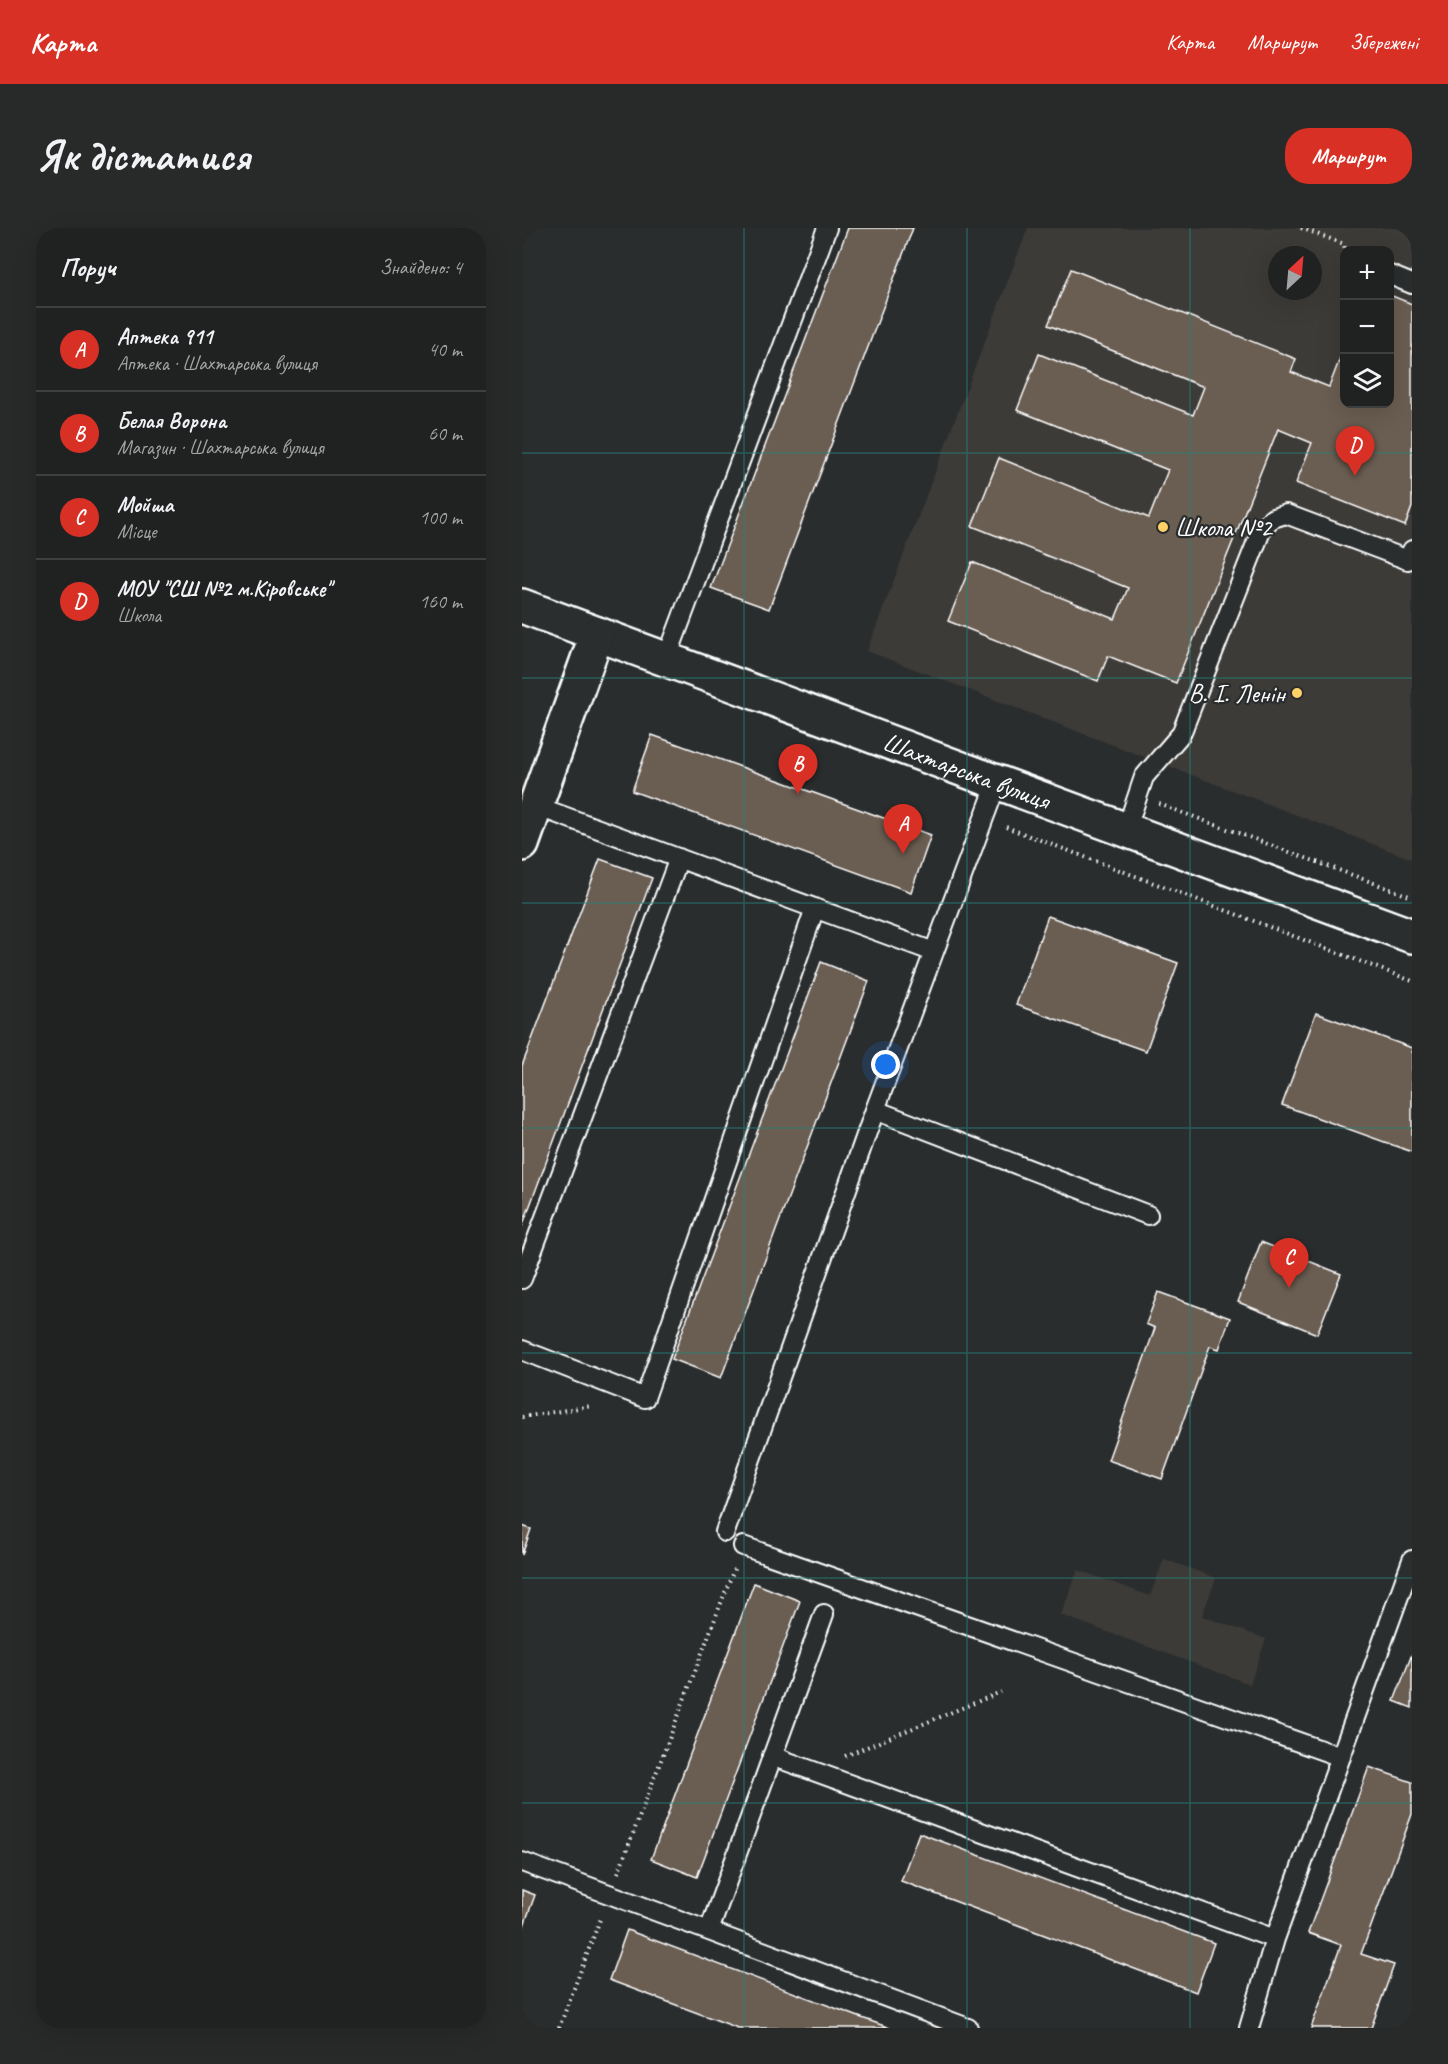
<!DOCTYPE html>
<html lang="uk">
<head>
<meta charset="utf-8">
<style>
  :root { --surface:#202222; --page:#282a2a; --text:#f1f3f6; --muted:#a2a4a5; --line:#3d3f40; --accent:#d93025 }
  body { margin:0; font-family:Caveat,sans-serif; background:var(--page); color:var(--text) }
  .controls { position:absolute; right:18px; top:18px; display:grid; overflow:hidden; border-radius:12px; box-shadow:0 6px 24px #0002 }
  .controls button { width:54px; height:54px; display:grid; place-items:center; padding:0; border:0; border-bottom:2px solid var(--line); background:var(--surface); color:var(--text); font:30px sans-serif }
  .compass { position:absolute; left:746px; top:18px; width:54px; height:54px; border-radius:50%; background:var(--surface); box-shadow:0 6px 24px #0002; rotate:26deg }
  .you { position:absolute; left:364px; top:837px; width:21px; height:21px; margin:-15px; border:4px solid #fff; border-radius:50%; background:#1a73e8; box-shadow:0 0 0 9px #1a73e833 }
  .badge { display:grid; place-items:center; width:39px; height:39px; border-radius:50%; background:var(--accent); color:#fff; font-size:20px; font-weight:700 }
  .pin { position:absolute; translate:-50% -50px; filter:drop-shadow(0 2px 3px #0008) }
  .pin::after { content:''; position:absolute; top:32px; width:21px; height:18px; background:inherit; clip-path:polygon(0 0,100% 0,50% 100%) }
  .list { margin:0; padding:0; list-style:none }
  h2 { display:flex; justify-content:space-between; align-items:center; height:78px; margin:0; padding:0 24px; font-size:26px }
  h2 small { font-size:20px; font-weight:400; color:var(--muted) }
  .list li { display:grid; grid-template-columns:39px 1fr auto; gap:18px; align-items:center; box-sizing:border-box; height:84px; padding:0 24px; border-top:2px solid var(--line) }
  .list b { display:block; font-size:22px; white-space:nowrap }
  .list p { margin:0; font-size:20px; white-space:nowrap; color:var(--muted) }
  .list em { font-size:20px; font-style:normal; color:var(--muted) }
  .icon { flex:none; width:33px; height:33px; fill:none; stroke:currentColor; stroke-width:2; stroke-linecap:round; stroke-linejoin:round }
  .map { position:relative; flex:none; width:890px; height:1800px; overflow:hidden; border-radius:24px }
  header { display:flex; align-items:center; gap:36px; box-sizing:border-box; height:84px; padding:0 30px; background:var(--accent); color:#fff }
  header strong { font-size:28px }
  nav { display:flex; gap:33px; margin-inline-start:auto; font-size:21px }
  .intro { display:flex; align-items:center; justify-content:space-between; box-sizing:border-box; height:144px; padding:0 36px }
  h1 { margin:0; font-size:42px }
  .button { padding:15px 27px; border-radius:24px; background:var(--accent); color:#fff; font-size:21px; font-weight:700 }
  main { display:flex; gap:36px; padding:0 36px }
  aside { flex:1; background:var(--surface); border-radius:24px; box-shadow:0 6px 24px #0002 }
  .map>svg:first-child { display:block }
  .built { fill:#3e3b38; fill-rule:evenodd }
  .building { fill:#6b5d51; stroke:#fff; stroke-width:1.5 }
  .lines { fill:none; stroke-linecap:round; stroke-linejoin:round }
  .service-casing { stroke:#fff; stroke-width:22 }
  .minor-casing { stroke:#fff; stroke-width:38 }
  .path { stroke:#fff; stroke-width:4; stroke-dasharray:1.5 4.5; stroke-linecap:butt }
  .service { stroke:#2a2d2e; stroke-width:18 }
  .minor { stroke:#2a2d2e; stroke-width:33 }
  .grid { fill:none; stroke:#27847c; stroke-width:1.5; stroke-opacity:0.55 }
  .poi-dot { fill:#ffd166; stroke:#2a2d2e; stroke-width:2 }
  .labels { text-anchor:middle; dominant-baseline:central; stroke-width:4.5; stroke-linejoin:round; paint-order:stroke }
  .poi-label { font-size:26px; fill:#fff; stroke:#2a2d2e; text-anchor:start }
  .street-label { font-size:26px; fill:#fff; stroke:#2a2d2e }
</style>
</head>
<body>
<header>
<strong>Карта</strong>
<nav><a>Карта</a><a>Маршрут</a><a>Збережені</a></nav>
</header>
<div class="intro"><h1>Як дістатися</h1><a class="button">Маршрут</a></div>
<main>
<aside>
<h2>Поруч<small>Знайдено: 4</small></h2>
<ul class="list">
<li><span class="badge">A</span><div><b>Аптека 911</b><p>Аптека · Шахтарська вулиця</p></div><em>40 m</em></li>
<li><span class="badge">B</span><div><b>Белая Ворона</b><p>Магазин · Шахтарська вулиця</p></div><em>60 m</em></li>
<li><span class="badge">C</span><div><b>Мойша</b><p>Місце</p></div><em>100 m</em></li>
<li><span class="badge">D</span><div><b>МОУ &quot;СШ №2 м.Кіровське&quot;</b><p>Школа</p></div><em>160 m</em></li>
</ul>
</aside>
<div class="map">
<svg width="890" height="1800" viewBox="0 0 890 1800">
  <rect width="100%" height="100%" fill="#2a2d2e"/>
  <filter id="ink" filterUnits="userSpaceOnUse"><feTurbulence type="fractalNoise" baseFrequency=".0167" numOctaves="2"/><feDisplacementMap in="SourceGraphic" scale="12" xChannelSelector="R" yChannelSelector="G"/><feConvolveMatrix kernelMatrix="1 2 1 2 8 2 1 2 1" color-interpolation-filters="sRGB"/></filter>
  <g filter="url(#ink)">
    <path class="built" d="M506,0H890V631L345,423ZM822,22H868V176H822ZM755,27H791V63H755Z
      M642,1331L694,1350L680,1388L744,1411L728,1456L539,1387L556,1342L628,1368Z"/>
    <path class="building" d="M326,0H391L247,381L189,360Z
      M549,41L774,131L769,144L807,159L822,120V176H868V67L890,76V279L883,298L774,255L790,215L756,201L654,455L586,428L576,453L426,393L450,334L593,391L606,360L450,298L477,230L627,290L646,242L495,182L517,126L671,187L682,159L526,97Z
      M130,507L409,607L389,664L110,563Z
      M78,631L130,650L0,999V838Z
      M526,688L656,735L624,823L494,777Z
      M299,734L347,753L199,1150L150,1131Z
      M794,785L890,820V924L760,877Z
      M739,1014L819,1046L795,1106L716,1074Z
      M636,1064L708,1090L697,1121L688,1118L640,1251L586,1232L633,1100L624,1096Z
      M0,1298L9,1301L0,1327Z
      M232,1355L278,1373L175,1649L129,1631Z
      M890,1426V1480L872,1473Z
      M847,1539L890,1554V1586L839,1726L872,1737L849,1800H789L819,1717L786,1705Z
      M397,1605L692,1715L674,1764L379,1653Z
      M0,1662L13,1667L0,1703Z
      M105,1702L337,1789L368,1800H216L87,1752Z"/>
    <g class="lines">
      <g class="service-casing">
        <path id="service" d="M868,47L890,56
          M144,432L305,0
          M475,555L353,882L626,987
          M14,578L412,724
          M604,602L622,549L659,506L741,298L751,290L764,286L886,332L890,322
          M0,1051L157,630
          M0,1122L123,1170L293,680
          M203,1304L353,882
          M221,1318L819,1529
          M302,1386L187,1703L446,1800
          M250,1528L753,1711
          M0,1634L187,1703
          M727,1800L753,1711L890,1332"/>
      </g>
      <g class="minor-casing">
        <g id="minor">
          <path id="s1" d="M0,378L890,708"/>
          <path d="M0,616L75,406"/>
        </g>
      </g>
      <path class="path" d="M779,0L822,16L823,22
        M637,576L890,669
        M484,599L890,753
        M0,1189L70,1178
        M323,1528L479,1464
        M96,1645L212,1341
        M37,1800L79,1689"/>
      <use href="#service" class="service"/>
      <use href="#minor" class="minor"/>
    </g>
  </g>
  <path class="grid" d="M222,0V1800M445,0V1800M668,0V1800M0,225H890M0,450H890M0,675H890M0,900H890M0,1125H890M0,1350H890M0,1575H890"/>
  <g class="poi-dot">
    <circle cx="641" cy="299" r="6"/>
    <circle cx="775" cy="465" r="6"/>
  </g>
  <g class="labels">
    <g class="poi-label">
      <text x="653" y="299">Школа №2</text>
      <text x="763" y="465" text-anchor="end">В. І. Ленін</text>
    </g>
    <g class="street-label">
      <text stroke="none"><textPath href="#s1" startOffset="474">Шахтарська вулиця</textPath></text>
    </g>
  </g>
</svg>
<div class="controls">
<button>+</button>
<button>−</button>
<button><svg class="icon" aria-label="layers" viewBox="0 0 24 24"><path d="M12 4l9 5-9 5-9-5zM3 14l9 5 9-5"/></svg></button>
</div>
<svg class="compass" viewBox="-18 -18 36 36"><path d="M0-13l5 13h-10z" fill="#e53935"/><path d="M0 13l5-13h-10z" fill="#a2a4a5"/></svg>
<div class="you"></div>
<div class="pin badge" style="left:381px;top:626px">A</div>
<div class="pin badge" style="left:276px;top:566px">B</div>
<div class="pin badge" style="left:767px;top:1060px">C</div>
<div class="pin badge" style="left:833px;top:248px">D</div>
</div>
</main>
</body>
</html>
